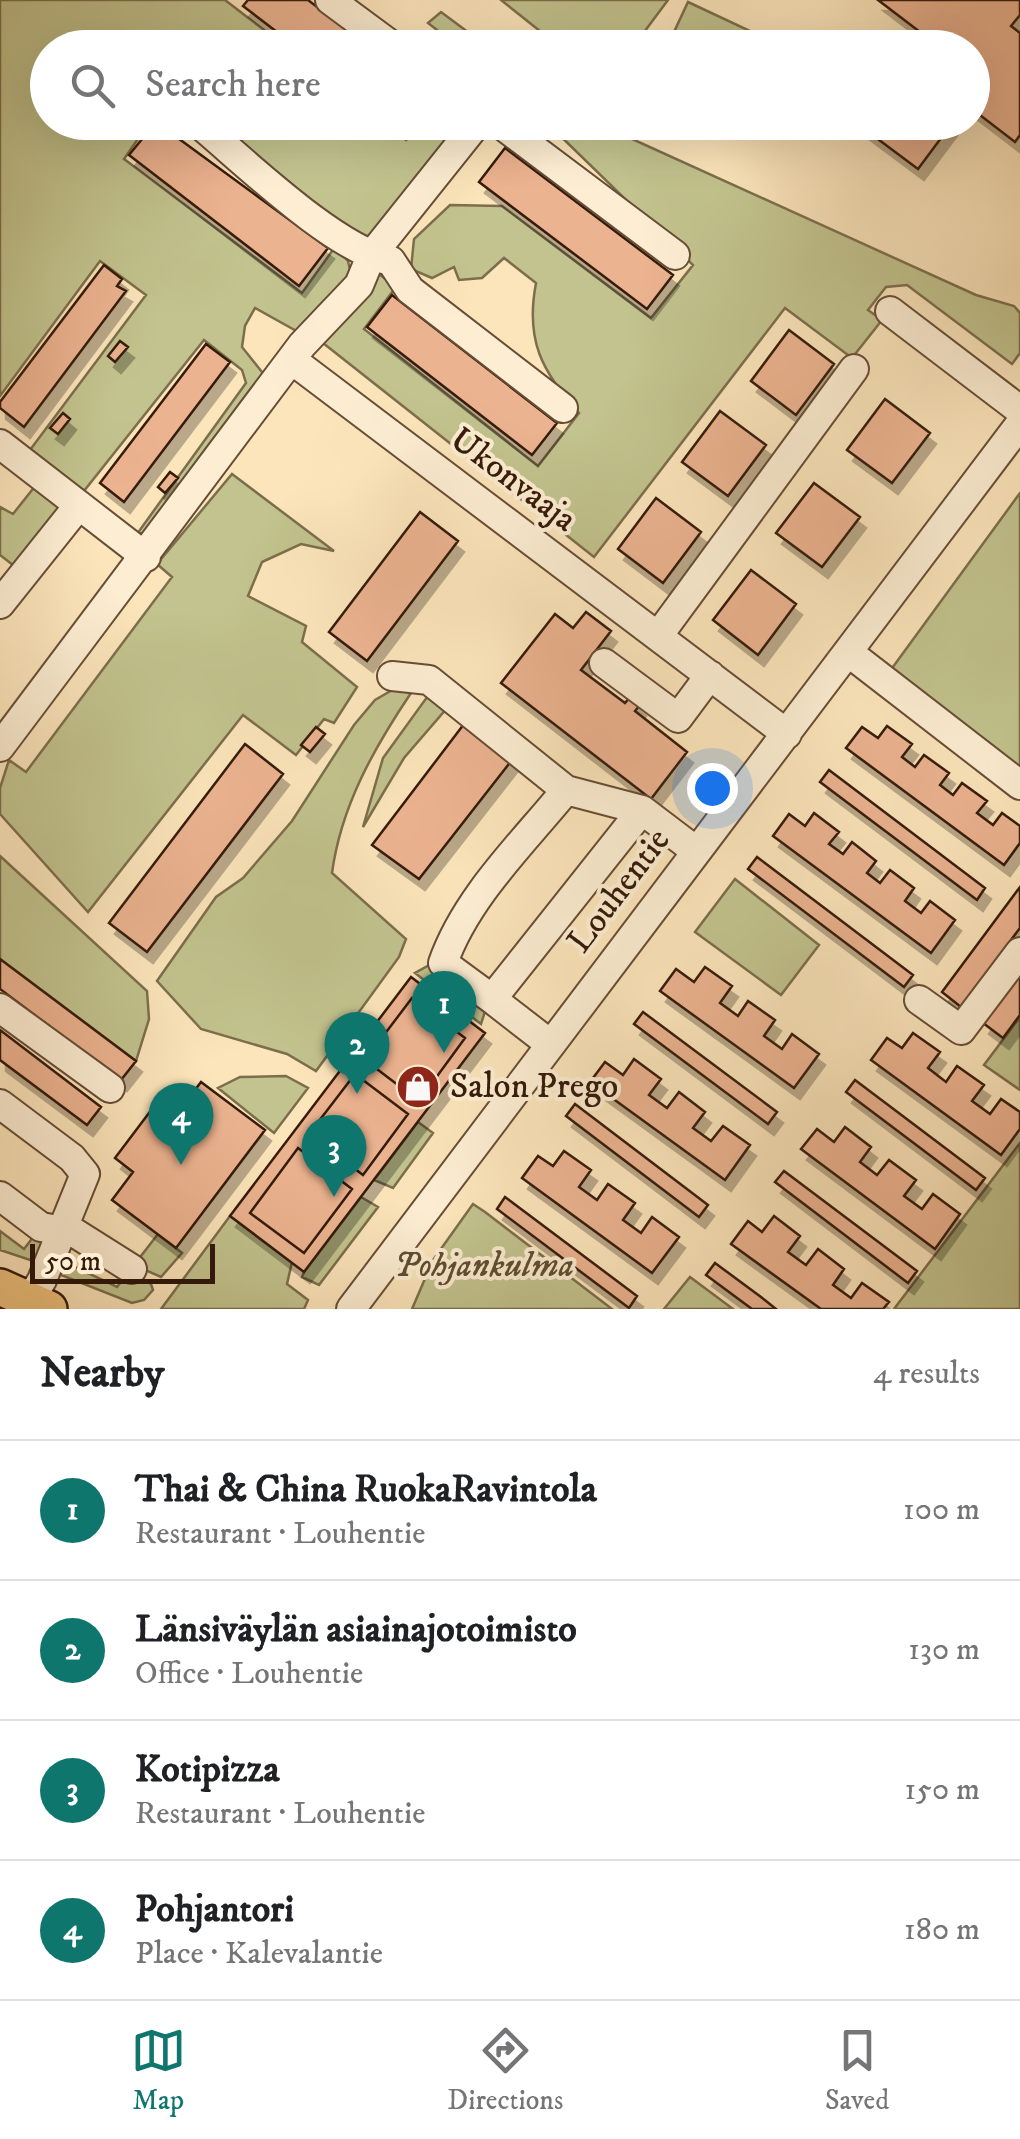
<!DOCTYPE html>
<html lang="en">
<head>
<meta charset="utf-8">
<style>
  :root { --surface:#fff; --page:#f2f2f2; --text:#202124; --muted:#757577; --line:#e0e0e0; --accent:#0f766e }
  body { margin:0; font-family:"IM FELL DW Pica",serif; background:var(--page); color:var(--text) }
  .scale { position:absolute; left:30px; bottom:25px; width:185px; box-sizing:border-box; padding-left:10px; border:5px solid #351a09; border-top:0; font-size:28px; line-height:35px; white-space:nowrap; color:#351a09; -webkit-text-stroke:8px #fdeed3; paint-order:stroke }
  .you { position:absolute; left:712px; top:788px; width:35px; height:35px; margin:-25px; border:8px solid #fff; border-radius:50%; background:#1a73e8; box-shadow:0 0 0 15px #1a73e833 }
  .badge { display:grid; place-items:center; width:65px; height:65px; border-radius:50%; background:var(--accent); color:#fff; font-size:32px; font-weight:700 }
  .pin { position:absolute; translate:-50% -82px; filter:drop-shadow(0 2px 5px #0008) }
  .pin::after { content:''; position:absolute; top:52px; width:35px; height:30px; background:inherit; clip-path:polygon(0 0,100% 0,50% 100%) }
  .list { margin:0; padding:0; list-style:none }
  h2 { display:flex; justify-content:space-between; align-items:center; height:130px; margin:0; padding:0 40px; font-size:42px }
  h2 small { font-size:32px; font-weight:400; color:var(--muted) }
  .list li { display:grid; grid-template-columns:65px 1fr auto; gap:30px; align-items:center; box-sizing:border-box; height:140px; padding:0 40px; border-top:2px solid var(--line) }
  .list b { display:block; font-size:38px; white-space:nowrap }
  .list p { margin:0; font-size:32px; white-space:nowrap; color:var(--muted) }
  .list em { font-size:32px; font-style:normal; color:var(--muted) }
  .icon { flex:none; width:55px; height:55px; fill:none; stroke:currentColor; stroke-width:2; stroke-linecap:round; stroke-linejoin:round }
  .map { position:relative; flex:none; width:1020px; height:1309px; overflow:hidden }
  .search { position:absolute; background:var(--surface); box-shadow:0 10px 40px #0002; left:30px; right:30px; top:30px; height:110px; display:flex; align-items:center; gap:25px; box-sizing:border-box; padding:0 35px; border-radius:55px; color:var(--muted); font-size:38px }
  .sheet { height:690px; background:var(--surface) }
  nav { display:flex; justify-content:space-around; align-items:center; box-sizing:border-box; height:140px; border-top:2px solid var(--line); background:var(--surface); font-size:28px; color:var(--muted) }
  nav a { display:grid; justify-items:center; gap:5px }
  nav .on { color:var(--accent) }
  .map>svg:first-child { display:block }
  .green { fill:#c2c38e; stroke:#7c6e4c; stroke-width:2.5 }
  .building { fill:#ecb390; stroke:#351a09; stroke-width:2.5; fill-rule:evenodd; filter:url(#shadow) }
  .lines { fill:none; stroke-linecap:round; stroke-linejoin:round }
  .minor-casing { stroke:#674d36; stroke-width:32 }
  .major-casing { stroke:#351a09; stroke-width:40 }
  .minor { stroke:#fdeed3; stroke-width:28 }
  .major { stroke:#eec27e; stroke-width:35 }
  .labels { text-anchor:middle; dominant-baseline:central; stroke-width:8; stroke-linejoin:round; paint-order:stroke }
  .street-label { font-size:35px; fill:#351a09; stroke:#fdeed3 }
  .poi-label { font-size:35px; fill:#351a09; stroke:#fdeed3; text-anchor:start }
  .park-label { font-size:35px; font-style:italic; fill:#5f4d31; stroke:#fdeed3 }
</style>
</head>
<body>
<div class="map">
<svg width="1020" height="1309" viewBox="0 0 1020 1309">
  <defs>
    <filter id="shadow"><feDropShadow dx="6" dy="11" stdDeviation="0" flood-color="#0004"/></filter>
  </defs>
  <rect width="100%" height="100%" fill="#fce5bb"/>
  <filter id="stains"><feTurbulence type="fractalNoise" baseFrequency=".002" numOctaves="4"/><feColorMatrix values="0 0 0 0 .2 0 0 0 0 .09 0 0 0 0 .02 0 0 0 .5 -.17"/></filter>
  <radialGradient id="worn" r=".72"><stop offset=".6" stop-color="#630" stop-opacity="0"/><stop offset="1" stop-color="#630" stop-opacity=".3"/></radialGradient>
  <path class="green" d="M0,0H225L286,47L48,48V122L149,123L124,159L302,293L335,247L348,261L353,283L300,333L255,308L245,326L242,347L266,377L149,532L137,534L246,383L242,370L204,340L80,496L27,454L146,295L100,261L0,396Z
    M501,0H668L633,47H560Z
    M688,2L784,47H667Z
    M441,12L488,47H459L428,23Z
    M546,122L597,123L976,295L1014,306L1020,313V353L1012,364L907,285L886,287L868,310L882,320L852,358L785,308L594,557L323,343L379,274L396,287L364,329L538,466L579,413C542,372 525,340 536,283L504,258L482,278L459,280L454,267L432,278L411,269L414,239L450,205L502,206L651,318L693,265Z
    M215,123H383L406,140L421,123H464L375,237L359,238Z
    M232,474L334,551L301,544L262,562L248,596L306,626L302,642L357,687L334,723L324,719L296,755L243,715L88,912L0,814V788L9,760L26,772L172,577L157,564Z
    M36,485L66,507L18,569L0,555V507L13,514Z
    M1020,493V771L890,671Z
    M394,689L411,693C374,748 341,806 332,873L406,939L399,957L316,1071L287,1054L201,1029L157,981L216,897L243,878L292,821L354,725L375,700Z
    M430,693L447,708L404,758L363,827L383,758Z
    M0,856L147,991L149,1019L136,1061L0,959Z
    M735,879L819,945L781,995L695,932Z
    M433,963L487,1005L481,1024L415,973Z
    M1020,1017V1090L984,1065Z
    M286,1076L308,1088L274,1133L218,1088L240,1077Z
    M418,1122L433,1133L393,1188L374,1180Z
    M1020,1143V1309H894Z
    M361,1197L378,1207L319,1285L302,1277L304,1272Z
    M473,1204L485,1212L612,1309H412L433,1260Z
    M230,1216L292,1262L287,1284L308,1300L304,1309H161Z
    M0,1231L24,1249L37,1232L44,1242L36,1262L0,1250Z
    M158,1234L182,1253L161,1277L134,1265Z
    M63,1261L117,1287L130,1271L151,1284L153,1290L144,1300L132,1303L61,1275Z
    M690,1277L733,1309H664Z"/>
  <path class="building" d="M248,0H308L371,48H298L243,6Z
    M878,0H1020V15L1011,26L1020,33V135L1015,142L972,109V48H941Z
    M156,122L328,248L299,286L129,155Z
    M855,122H953L918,169Z
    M505,148L673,275L647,309L479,182Z
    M104,265L122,279L117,286L126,291L24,427L0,408V402Z
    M392,295L557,423L532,455L367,327Z
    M789,330L834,364L796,415L751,381Z
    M120,341L128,347L115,362L108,356Z
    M206,344L230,362L124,502L100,483Z
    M885,399L930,433L892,483L847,450Z
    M720,411L766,445L728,496L682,462Z
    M63,413L70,419L58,434L50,428Z
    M170,472L178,478L165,493L158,487Z
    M814,483L860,517L822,567L776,533Z
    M656,498L701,532L663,583L618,549Z
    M420,512L458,541L367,661L329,632Z
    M751,570L796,604L758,655L713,620Z
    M586,612L611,631L581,670L625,703L630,697L640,705L635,711L687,752L651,799L501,683L555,614L573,628Z
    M464,724L512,760L419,879L372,845Z
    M887,726L912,744L902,757L915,767L924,755L949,773L940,785L953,795L962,783L987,801L977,813L993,825L1002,813L1020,826V843L1004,865L846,748L862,727L878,738Z
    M316,727L325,734L310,752L301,745Z
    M245,744L283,774L147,952L109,923Z
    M829,770L985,888L977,900L820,782Z
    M814,813L839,832L829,844L843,854L852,842L876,861L867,873L880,883L890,870L914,888L905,901L921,913L930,901L955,920L931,953L773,836L789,814L805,826Z
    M757,857L913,975L904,987L748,869Z
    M1020,887V928L961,1007L942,992Z
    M0,959L136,1061L121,1080L0,989Z
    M705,967L732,986L720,1003L738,1016L748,1001L775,1020L764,1036L782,1049L792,1034L819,1054L794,1088L660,991L676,969L694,982Z
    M1020,974V1015L1003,1038L983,1023Z
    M411,977L485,1033L304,1272L230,1216ZM412,998L465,1038L419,1101L365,1060ZM355,1074L408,1114L363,1175L309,1134ZM298,1148L352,1189L304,1253L250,1213Z
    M412,998L465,1038L419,1101L365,1060Z
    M643,1012L777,1112L768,1124L634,1024Z
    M0,1030L101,1107L87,1125L0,1060Z
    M913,1033L940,1052L928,1068L946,1082L957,1066L984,1085L972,1101L990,1114L1001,1099L1020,1112V1129L1001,1155L871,1060L887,1038L902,1048Z
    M634,1059L661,1079L649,1095L667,1108L679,1092L705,1112L693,1128L711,1141L723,1126L750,1145L725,1180L590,1082L605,1062L623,1075Z
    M355,1074L408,1114L363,1175L309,1134Z
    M855,1080L985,1178L976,1190L846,1092Z
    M201,1082L265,1130L176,1248L112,1200L133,1172L115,1158L155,1105L173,1119Z
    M575,1104L708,1205L699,1217L566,1116Z
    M845,1127L871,1147L860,1162L877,1175L889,1160L916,1180L904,1196L922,1209L933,1194L960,1214L935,1249L801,1149L817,1129L834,1142Z
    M298,1148L352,1189L304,1253L250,1213Z
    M564,1151L591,1170L579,1187L597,1200L608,1184L635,1203L623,1220L641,1233L652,1217L679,1237L652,1273L522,1178L538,1156L553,1166Z
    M784,1171L917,1271L908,1283L775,1182Z
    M505,1197L637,1296L629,1308L497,1209Z
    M774,1216L800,1236L788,1252L806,1265L818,1249L844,1269L833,1285L851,1298L862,1283L889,1302L883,1309H821L731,1244L748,1221L762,1232Z
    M715,1263L761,1297L776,1309H752L706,1275Z"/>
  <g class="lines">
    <g class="minor-casing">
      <path id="minor" d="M330,0L395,48
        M197,122C245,162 334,249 391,261L410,290L563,408
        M498,122L675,255
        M890,311L1020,410
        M292,360L787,734
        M0,444L146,557
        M0,604L79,505
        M658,636L854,369
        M848,652L1020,785
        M604,663L678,718L710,675
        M392,676L429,680L566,790L642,810L696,851
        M0,747L302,345L359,285L371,256L478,122
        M492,999L443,963C466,897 523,843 566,790
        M919,1000L961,1030L1020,952
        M0,1008L110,1088
        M550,1044L492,999L642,810
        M0,1104L72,1158L85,1174L42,1280L25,1309
        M0,1196L41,1227L75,1233L132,1269
        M351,1309L1020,424"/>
    </g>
    <g class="major-casing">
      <path id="major" d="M0,1287L49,1309"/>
    </g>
    <use href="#minor" class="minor"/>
    <use href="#major" class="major"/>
  </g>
  <defs>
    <g id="shop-disc" transform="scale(2.25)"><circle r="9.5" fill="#8f2418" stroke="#fdeed3"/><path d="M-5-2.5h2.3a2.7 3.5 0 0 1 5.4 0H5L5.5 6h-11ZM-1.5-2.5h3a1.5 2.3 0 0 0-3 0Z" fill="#fff"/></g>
  </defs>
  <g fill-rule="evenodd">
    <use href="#shop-disc" x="418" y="1087"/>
  </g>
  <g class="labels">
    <g class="street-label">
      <text transform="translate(513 480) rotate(37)">Ukonvaaja</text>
      <text transform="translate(619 891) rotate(-53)">Louhentie</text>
    </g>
    <g class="poi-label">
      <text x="450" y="1087">Salon Prego</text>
    </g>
    <g class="park-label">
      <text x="484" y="1266">Pohjankulma</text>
    </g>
  </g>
  <rect width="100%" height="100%" filter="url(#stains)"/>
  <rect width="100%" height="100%" fill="url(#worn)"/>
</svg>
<div class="scale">50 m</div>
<div class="you"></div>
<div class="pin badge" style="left:444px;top:1053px">1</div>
<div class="pin badge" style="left:357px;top:1094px">2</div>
<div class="pin badge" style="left:334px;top:1197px">3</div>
<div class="pin badge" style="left:181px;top:1165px">4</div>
<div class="search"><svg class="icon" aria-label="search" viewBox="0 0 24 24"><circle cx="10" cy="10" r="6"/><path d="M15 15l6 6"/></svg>Search here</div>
</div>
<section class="sheet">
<h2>Nearby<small>4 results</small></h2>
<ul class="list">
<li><span class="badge">1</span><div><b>Thai &amp; China RuokaRavintola</b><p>Restaurant · Louhentie</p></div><em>100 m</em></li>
<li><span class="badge">2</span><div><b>Länsiväylän asiainajotoimisto</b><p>Office · Louhentie</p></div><em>130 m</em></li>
<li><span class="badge">3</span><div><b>Kotipizza</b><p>Restaurant · Louhentie</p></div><em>150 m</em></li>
<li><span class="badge">4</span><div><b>Pohjantori</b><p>Place · Kalevalantie</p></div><em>180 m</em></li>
</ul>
</section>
<nav>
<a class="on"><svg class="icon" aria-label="map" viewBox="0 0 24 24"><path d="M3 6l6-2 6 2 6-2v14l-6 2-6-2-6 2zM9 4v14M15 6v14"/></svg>Map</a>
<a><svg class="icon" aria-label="directions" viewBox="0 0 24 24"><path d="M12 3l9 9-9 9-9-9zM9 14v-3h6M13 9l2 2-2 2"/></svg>Directions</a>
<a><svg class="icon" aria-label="saved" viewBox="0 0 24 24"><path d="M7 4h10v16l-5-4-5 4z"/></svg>Saved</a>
</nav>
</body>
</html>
